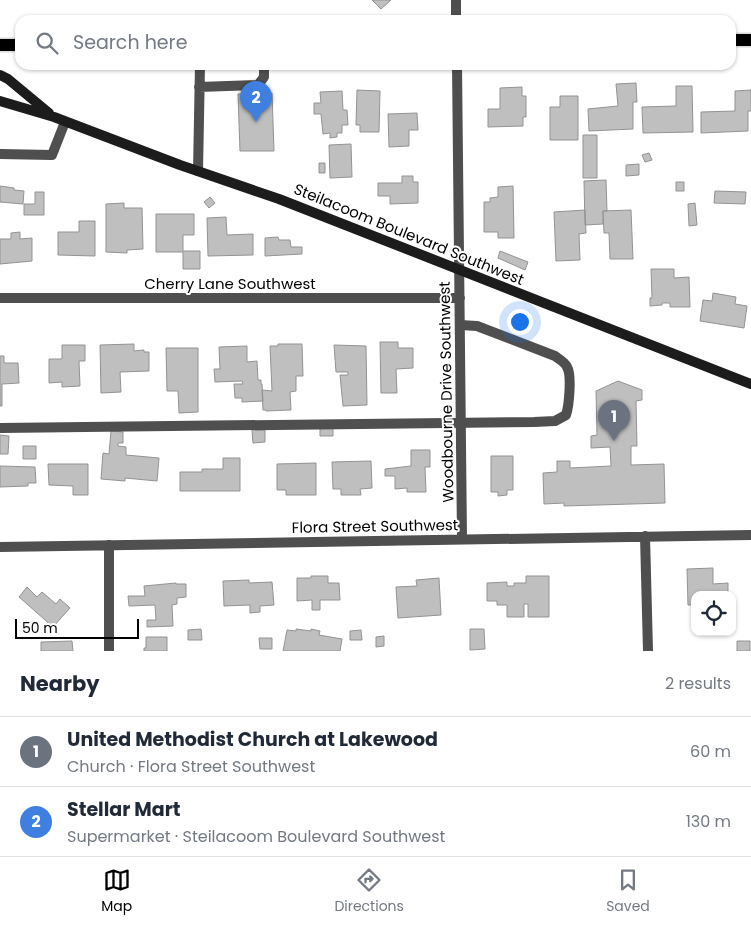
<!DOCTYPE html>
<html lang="en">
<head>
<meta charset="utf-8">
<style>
  :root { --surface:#fff; --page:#f6f6f7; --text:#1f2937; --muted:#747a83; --line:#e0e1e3; --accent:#000 }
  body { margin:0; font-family:Poppins,sans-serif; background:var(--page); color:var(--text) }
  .controls { position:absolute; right:15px; bottom:15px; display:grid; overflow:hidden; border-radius:10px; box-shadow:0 1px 4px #0004 }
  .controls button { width:45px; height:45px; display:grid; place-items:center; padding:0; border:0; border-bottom:1px solid var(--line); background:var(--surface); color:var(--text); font:25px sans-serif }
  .scale { position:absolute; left:15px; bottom:12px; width:124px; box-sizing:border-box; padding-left:5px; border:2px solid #000; border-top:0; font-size:14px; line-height:18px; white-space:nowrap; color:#000; -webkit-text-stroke:4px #fff; paint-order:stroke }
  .you { position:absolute; left:519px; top:321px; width:18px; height:18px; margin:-12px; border:4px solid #fff; border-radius:50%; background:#1a73e8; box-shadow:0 0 0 8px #1a73e833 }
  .badge { display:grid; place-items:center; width:32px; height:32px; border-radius:50%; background:var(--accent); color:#fff; font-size:16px; font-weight:700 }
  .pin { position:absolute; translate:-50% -41px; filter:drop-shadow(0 1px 2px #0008) }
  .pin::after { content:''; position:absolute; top:26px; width:18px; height:15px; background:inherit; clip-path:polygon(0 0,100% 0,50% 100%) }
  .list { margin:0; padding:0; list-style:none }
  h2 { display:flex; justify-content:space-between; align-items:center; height:65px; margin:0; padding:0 20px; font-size:21px }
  h2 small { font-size:16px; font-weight:400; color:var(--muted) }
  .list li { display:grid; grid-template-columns:32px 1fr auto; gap:15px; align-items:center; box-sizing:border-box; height:70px; padding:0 20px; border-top:1px solid var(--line) }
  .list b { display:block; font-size:19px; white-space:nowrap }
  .list p { margin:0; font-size:16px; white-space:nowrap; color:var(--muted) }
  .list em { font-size:16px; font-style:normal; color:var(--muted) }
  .icon { flex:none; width:28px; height:28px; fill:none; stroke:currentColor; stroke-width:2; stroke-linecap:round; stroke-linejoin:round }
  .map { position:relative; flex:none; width:751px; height:651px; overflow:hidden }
  .search { position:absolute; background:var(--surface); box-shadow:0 1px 4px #0004; left:15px; right:15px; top:15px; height:55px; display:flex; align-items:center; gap:12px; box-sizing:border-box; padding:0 18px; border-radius:15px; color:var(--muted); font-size:19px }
  .sheet { height:205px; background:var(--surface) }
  nav { display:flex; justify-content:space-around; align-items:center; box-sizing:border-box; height:70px; border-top:1px solid var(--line); background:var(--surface); font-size:14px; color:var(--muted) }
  nav a { display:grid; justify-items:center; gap:2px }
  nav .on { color:var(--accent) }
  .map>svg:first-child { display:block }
  .building { fill:#bfbfbf; stroke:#939393 }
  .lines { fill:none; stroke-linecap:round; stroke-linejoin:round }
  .primary-casing { stroke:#dbdbdb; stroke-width:15 }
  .service { stroke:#4f4f4f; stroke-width:10 }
  .minor { stroke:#4f4f4f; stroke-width:10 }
  .secondary { stroke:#1c1c1c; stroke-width:10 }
  .primary { stroke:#000; stroke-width:12 }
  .labels { text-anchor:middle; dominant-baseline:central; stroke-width:4; stroke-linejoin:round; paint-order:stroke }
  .street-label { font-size:15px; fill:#000; stroke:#fff }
</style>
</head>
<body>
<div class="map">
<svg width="751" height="651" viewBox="0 0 751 651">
  <rect width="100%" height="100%" fill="#fff"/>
  <path class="building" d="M372,0H391L381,9Z
    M636,83L637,102H633V129L589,131L588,109L618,106L616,84Z
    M676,86H692L693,132L643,133L642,107L676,106Z
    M522,87V96H526V117H523V126L488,127V109H500V88Z
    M357,90L380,91L379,132H360V125H356Z
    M751,90V111H748V131L701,133V112L735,111V91Z
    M342,91L343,110H347L348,125H342V133H337V137L330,138V133L323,134L321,114H314V103H321L320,92Z
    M272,93L274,151H240L238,94Z
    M560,96H578V140H550V107H560Z
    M417,113L418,130H409V146L389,147L388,114Z
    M583,135H597V178H583Z
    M351,144L352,177L330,178L329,145Z
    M649,153L652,160L645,162L642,155Z
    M319,163H325V173H319Z
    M639,164V175L626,176V165Z
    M402,176H413V182H418V203L390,204V196H378V183H402Z
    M606,180L607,211H603V224L585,225L584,181Z
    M676,182H684V191H676Z
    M0,186L14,188V190L24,191L23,204L0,202Z
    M513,186L514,238H498V232H484V202H490V198L498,197V187Z
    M715,191L746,192L745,204L714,203Z
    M35,192H44V215H24V204H35Z
    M210,197L215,203L209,208L204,202Z
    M124,203V208H142L143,249L127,250V253L106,252V204Z
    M695,203L697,225L689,226L688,204Z
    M585,210L586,233L579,234L580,260L556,261L554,212Z
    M631,210L633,259H610L609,233H604L603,211Z
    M156,214H194V235H183V251H200V269H183V252H156Z
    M226,217L227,235L253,234V255L208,256L207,218Z
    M79,221H95V256L58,255V232H79Z
    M20,232V239L32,238V261L0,264V239H11V233Z
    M278,237L279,240H290L291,247H302V254L265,256V238Z
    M500,251L528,262L525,270L498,258Z
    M651,269H674V278L689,277L690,307H670V303H662V305L650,306V298H652Z
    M713,293L736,297L735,304L747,306L744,328L700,321L703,300L712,301Z
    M380,342H398V348H413V368L396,369L397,393H381Z
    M134,344V351L144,350V352H149V371L120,372L121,392L101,393L100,345Z
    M278,344H302L303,376H296V391L290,392L291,410L266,411V410H263L262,390L272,391L270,346H278Z
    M62,345H85V361H79L80,386L62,387V382L49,383V359H62Z
    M334,345L366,346L367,405L343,406L340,375H348V372H336Z
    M247,346V362L257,361L258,380H261V384H262L263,401L242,402V398H235L234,384H243L242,381L215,382L214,369H220L219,347Z
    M166,348H198V412L179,413L178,391H167Z
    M0,356H4V363H18L19,383L2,384V406H0Z
    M618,381L642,390V400L636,401L637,446H631V465L664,464L665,503L564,506V503L544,504L543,473L557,472V461H570V468L611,466L610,447L591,448V436L597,435L596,391Z
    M320,427H333V436H320Z
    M252,430H265V442L253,443Z
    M111,431L123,432V443H118V446L126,447V455L159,458L157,481L125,478V481L101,479L103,453L109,454Z
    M0,435L9,436L8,454H0Z
    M23,446H36V459H23Z
    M411,450H430V467H425L426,492H407V488L395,489V476H385V469L411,466Z
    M491,456H513V490H507V495L498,496V492H491Z
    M223,458H240V491H180V472H202V469H223Z
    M371,461L372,488L360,489L361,495H341V489H333L332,462Z
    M316,463V495H286V490H277V464Z
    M48,464H88V495H73V486L49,485Z
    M0,466L35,467L36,483H28V486L0,487Z
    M713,568V584L728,583V595H695V611H693L692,605H688L687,569Z
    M311,576H328V583H339L340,600H320V610H312V600L297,601V578H311Z
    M526,576H549V617H528V604H524V617H507V605H497V601H487V583L507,582V586H514V583H526Z
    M439,578L441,615L398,618L396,587L417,586L416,580Z
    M249,580V583L272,582L274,605L260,606V612L250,613V605L224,606L223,581Z
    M176,583V584H186V597L177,598V604L172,605L173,626L147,627V620H156L155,605L129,606L128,596H145L144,586Z
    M27,587L37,597L42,592L56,604L60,599L70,608L53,627L19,597Z
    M201,629L202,640H188V630Z
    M296,629L311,631V629L320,631L319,635L342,639L340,651H283L287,630L296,631Z
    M470,629H484L485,649L470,650Z
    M361,630L362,640H350V631Z
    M384,636V646L376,647V637Z
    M146,637H167V651H144V648H146Z
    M259,638H272V649H260Z
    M72,641L73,651H41V642Z
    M737,641H750V651H737Z"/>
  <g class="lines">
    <g class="primary-casing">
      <path id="primary" d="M731,40H751
        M0,45H20"/>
    </g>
    <path class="service" d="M199,87L258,85L264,77V65
      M0,154L52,155L65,122
      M198,171L200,65
      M0,428L534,422L555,421L566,415C569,406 572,375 567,367C565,362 559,359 555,356L477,326L460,325"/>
    <path class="minor" d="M456,0V20
      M457,65L462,539
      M0,298H460
      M645,536L648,651
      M109,545V651
      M0,547L751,535"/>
    <path class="secondary" d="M0,75L8,79L49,113
      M0,101L54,117L180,165L279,199L751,384"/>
    <use href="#primary" class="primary"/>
  </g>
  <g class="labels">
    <g class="street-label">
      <text transform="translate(409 234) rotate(22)">Steilacoom Boulevard Southwest</text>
      <text x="230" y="283">Cherry Lane Southwest</text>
      <text transform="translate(446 392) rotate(-91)">Woodbourne Drive Southwest</text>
      <text transform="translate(375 526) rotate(-1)">Flora Street Southwest</text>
    </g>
  </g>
</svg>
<div class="controls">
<button><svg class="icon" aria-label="locate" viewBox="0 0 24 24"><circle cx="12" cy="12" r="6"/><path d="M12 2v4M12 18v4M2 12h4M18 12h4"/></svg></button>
</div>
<div class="scale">50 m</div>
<div class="you"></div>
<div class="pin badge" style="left:614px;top:441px;background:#6b7280">1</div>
<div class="pin badge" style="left:256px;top:122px;background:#3f7fe0">2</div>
<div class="search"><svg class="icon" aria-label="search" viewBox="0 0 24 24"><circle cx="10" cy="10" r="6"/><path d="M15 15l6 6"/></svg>Search here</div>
</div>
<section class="sheet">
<h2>Nearby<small>2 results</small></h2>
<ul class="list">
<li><span class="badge" style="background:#6b7280">1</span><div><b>United Methodist Church at Lakewood</b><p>Church · Flora Street Southwest</p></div><em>60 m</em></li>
<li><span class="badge" style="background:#3f7fe0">2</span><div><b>Stellar Mart</b><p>Supermarket · Steilacoom Boulevard Southwest</p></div><em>130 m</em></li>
</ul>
</section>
<nav>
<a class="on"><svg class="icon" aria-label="map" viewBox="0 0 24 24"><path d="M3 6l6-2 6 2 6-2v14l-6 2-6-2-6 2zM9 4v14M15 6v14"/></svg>Map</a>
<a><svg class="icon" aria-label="directions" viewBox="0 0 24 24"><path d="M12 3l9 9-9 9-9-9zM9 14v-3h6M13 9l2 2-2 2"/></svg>Directions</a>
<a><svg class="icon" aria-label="saved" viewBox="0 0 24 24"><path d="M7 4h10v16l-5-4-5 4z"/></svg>Saved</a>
</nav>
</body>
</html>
